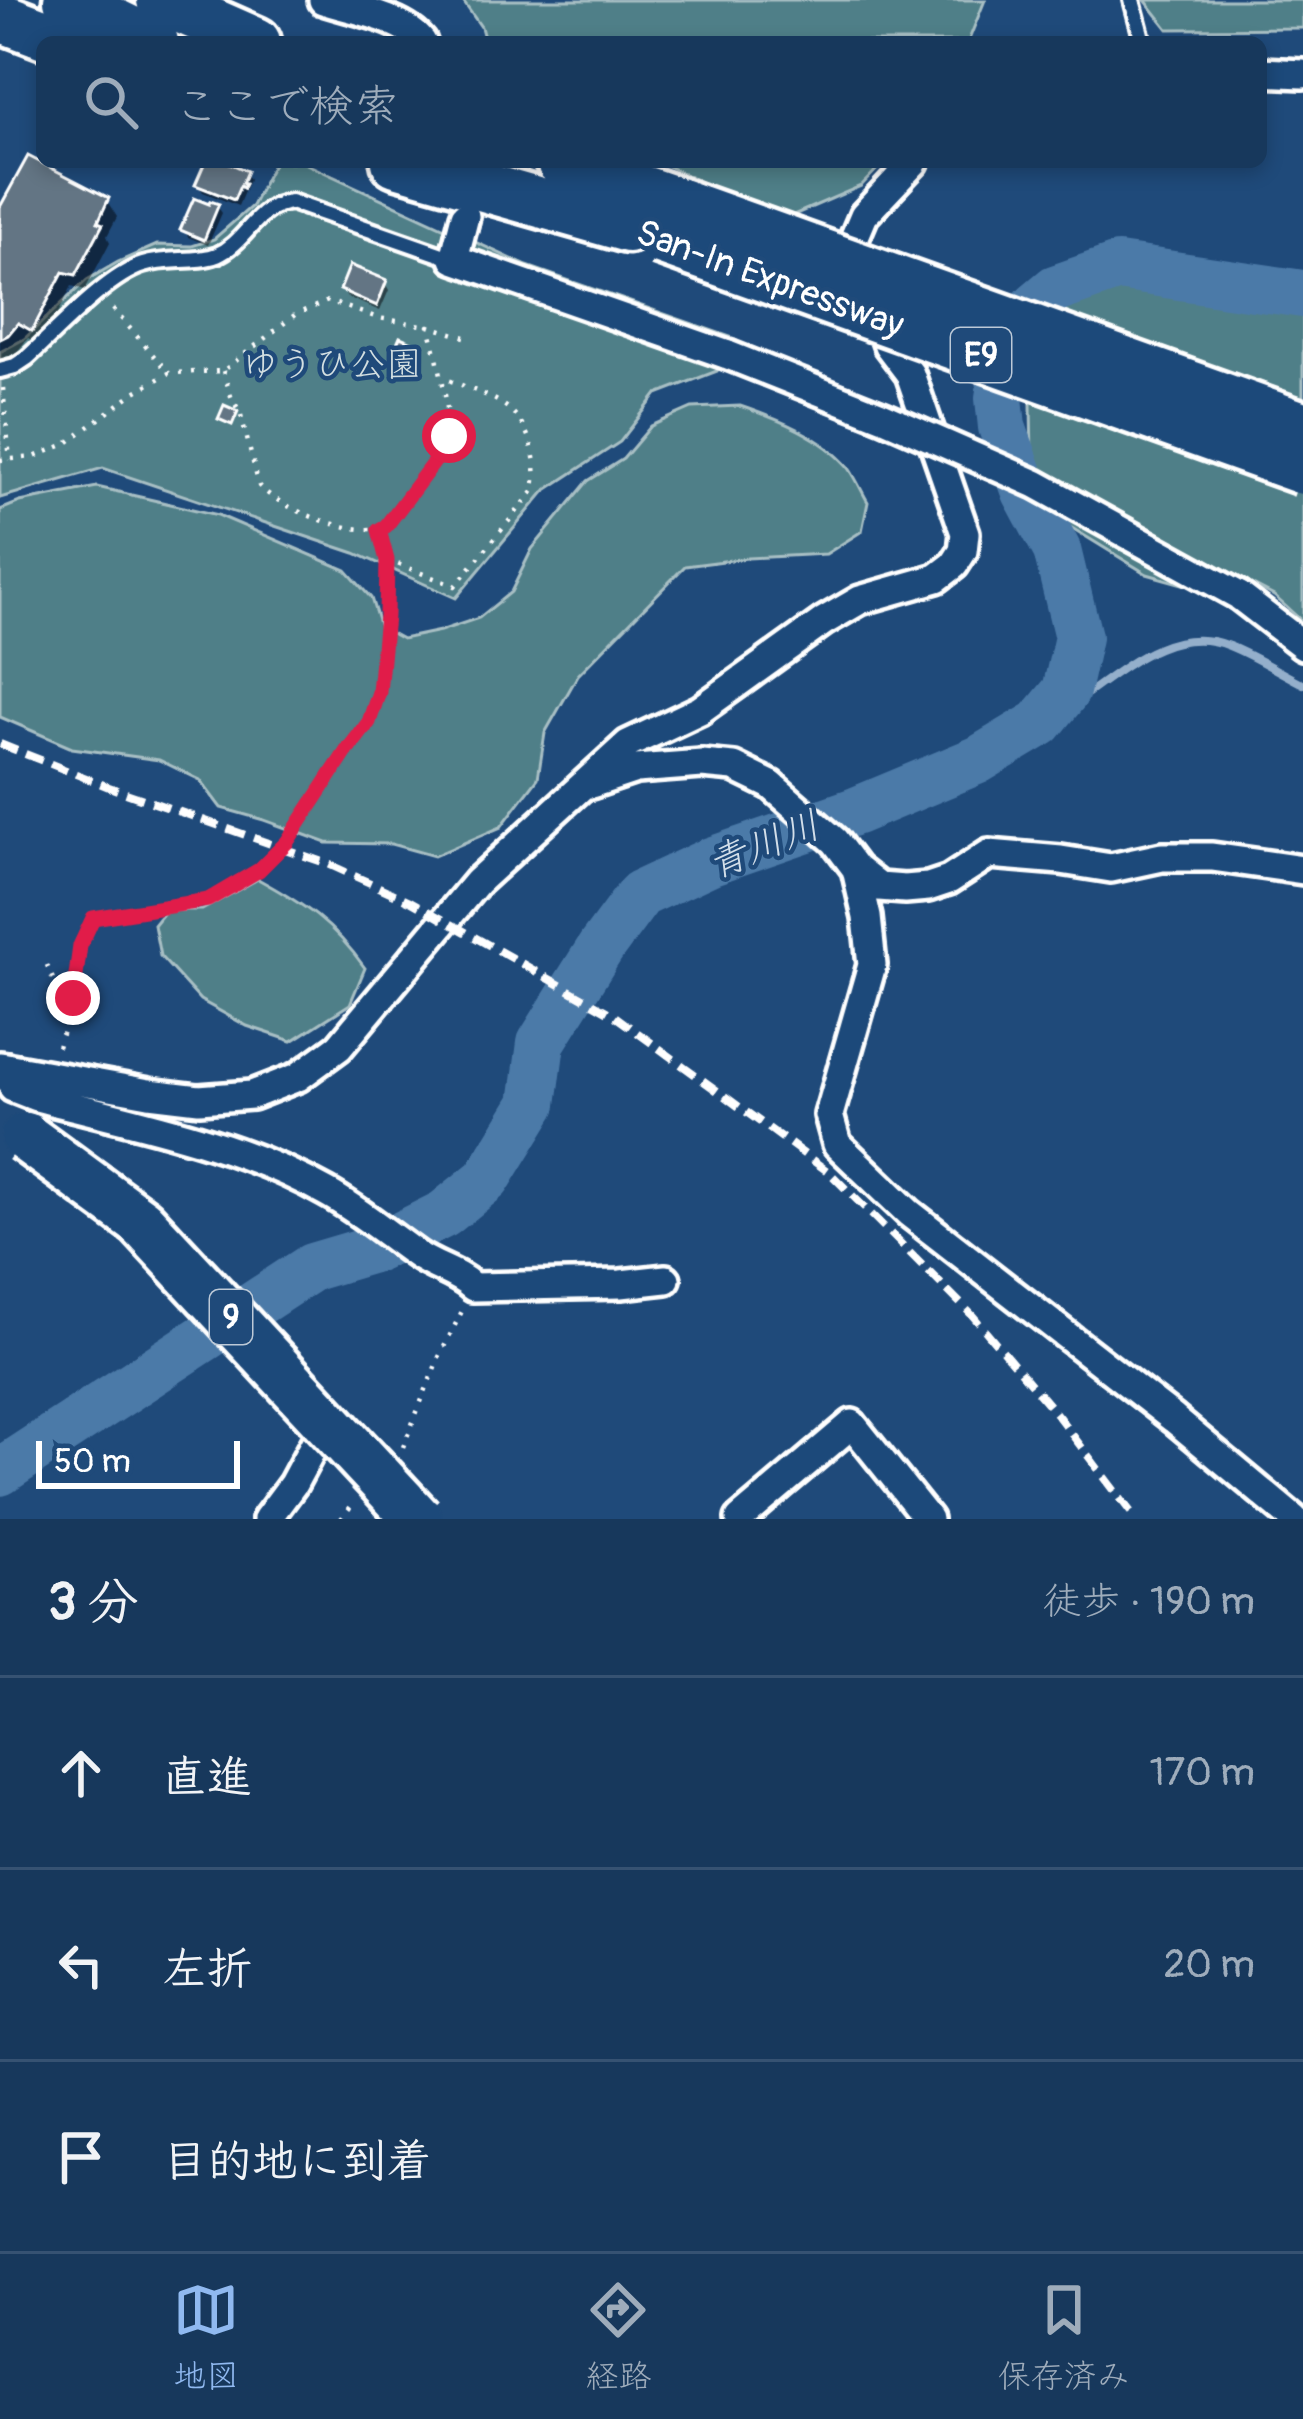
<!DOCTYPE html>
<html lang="ja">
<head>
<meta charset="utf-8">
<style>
  :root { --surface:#17385c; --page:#244365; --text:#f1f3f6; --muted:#9eacbb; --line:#365272; --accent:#90b9f0 }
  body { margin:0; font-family:Pangolin,"Klee One",sans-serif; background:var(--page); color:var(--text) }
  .scale { position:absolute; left:36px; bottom:30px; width:204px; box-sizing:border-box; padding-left:12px; border:6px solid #fff; border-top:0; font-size:33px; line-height:42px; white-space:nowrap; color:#fff; -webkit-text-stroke:9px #1f4a7a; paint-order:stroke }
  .stop { position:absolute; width:36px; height:36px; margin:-27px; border:9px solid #e11d48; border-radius:50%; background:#fff }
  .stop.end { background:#e11d48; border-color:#fff; box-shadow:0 3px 12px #0008 }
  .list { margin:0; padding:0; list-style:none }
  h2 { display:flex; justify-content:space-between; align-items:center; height:156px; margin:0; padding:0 48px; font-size:51px }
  h2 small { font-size:39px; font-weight:400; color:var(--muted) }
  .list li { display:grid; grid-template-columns:78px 1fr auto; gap:36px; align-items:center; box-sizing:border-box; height:192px; padding:0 48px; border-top:3px solid var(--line) }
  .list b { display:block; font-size:45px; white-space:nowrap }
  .list em { font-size:39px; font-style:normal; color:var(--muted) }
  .icon { flex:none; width:66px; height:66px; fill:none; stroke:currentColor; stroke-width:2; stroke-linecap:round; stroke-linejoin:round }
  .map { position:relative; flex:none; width:1303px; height:1519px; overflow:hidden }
  .search { position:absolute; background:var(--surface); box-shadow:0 6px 18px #0003; left:36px; right:36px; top:36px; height:132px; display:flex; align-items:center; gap:30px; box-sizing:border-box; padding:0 42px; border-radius:18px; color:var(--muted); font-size:45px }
  .sheet { height:732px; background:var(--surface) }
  nav { display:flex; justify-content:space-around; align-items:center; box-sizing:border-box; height:168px; border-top:3px solid var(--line); background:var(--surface); font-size:33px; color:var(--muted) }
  nav a { display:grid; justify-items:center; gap:6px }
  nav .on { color:var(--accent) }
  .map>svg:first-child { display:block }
  .green { fill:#507f88; stroke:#a8bfc4; stroke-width:3 }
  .shadow { fill:#0007 }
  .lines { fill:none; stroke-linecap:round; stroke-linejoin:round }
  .stream { stroke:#94afcb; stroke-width:8 }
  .river { stroke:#4c7aa8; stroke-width:48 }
  .building { fill:#637584; stroke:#fff; stroke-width:3 }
  .lane-casing { stroke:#fff; stroke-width:22 }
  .street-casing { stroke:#fff; stroke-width:36 }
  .highway-casing { stroke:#fff; stroke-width:57 }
  .path { stroke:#fff; stroke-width:4.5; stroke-dasharray:3 9; stroke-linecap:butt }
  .lane { stroke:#1f4a7a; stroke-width:14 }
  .street { stroke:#1f4a7a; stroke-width:27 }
  .highway { stroke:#1f4a7a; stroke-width:48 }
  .rail { stroke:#fff; stroke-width:8; stroke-dasharray:18 9; stroke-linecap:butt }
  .street-bridge-casing { stroke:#fff; stroke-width:36; stroke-linecap:butt }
  .highway-bridge-casing { stroke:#fff; stroke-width:57; stroke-linecap:butt }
  .street-bridge { stroke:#1f4a7a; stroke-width:27 }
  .highway-bridge { stroke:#1f4a7a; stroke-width:48 }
  .route { stroke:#e11d48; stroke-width:15 }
  .labels { text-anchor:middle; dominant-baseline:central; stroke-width:9; stroke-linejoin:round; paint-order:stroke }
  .shield { fill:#1f4a7a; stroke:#bcc9d7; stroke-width:3 }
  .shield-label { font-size:33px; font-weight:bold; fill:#fff }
  .street-label { font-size:36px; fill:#fff; stroke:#1f4a7a }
  .park-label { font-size:36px; fill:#d3dfe1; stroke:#1f4a7a }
  .water-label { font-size:39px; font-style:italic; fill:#d2dee9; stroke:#1f4a7a }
</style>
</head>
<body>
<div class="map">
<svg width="1303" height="1519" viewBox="0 0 1303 1519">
  <rect width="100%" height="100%" fill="#1f4a7a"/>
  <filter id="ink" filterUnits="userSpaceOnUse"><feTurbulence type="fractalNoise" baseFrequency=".00833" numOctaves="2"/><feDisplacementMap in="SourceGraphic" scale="24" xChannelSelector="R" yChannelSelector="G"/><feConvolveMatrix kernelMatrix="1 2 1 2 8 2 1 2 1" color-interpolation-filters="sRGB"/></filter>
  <g filter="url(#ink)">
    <path class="green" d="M462,0H985L968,42H485L481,27Z
      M1145,0H1303V28L1168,29Z
      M274,162H302L527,266L730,337L717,371L657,394L620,442L545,491L456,598L355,553L103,468L0,498V352L24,339L87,280L118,262L157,245L192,246L214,239L252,206Z
      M659,162H884L861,186L782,220Z
      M1116,279L1174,292L1303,310V622L1274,596L1230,573L1186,585L1147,574L1067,525L1032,458L1030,350L1048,315L1085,293Z
      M740,406C778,419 822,436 849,468C856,478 862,492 868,502L862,531L826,554L747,558L685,566L578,675L545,733L538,778L501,827L434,856L391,844L327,843L264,820L221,808L200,780L159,760L72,748L0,717V510L20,502L97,487L218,515L346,570L371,598L380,627L402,639L440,631L479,618L511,592L532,549L588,481L623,459L651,426L692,408Z
      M258,879C305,905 333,923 365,968L350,1004L292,1041L247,1026L200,1000L160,956L154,925L166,910H202Z"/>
    <path class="shadow" d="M209,162H220L245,173L249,180L238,206L203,192L198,185Z
      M107,201L117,217L107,236L110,242L85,290L72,286L42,345L28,338L17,352L0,359V214Z
      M217,206L222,213L208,245L188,237L184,230Z
      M385,283L389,290L380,311L347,297L343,290Z"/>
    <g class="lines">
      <path class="stream" d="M1040,723C1099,697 1156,617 1229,646C1254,656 1279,672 1303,684"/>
      <path class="river" d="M0,1472L312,1267L376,1248L444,1214L487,1179L533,1104L541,1043L601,947L640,894L711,861L856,811L978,760L1040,723L1066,691L1078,637L1057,550L1026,492L1002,427L999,398L1007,344L1036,305L1055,289L1118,267L1303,294"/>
    </g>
    <path class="building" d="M28,156L109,198L98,222L103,224L76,275L63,272L32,331L18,323L8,335L0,339V207Z
      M205,162H227L247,171L242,183L245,184L243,188L240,186L234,200L195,185Z
      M194,198L209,204L210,201L219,204L204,240L180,230Z
      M350,265L387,280L377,306L340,290Z
      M400,337L415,343L409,357L394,351Z
      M224,405L238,411L232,425L218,419Z"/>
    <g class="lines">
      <g class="lane-casing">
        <path id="lane" d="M1132,0L1143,42
          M0,370L15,366L27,358C57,331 107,276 143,265C168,257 196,263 217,255C247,242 256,205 291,202L454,259"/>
      </g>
      <g class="street-casing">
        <path id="street" d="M323,0C352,10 403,17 422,42
          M1261,72L1303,74
          M465,216L454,259L728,355
          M863,272L853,241L864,215L914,162
          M1238,595L1303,645
          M591,784L636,769L702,764L734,767L771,785L835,841L856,869L879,887L905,889L928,887L949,880L989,854L1061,860L1111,868L1162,857H1212L1303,870
          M856,869L867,917L872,965L829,1115L837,1144L909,1213L1174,1419L1294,1519
          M0,1066L149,1093L199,1099L252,1095L298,1077L339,1047L477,882L628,744L700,710L824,621L860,600L937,578L954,565L963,551L965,533L910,374L888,345L877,314
          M7,1067L13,1088L36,1097C133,1122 237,1142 326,1192C359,1210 387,1234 417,1255C436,1268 457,1272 473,1287L621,1284L666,1279
          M267,1519L293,1484L315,1443
          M740,1519L852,1424L928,1519"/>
      </g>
      <g class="highway-casing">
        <path id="highway" d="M68,0L154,42
          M161,0L256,42
          M0,17L66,42
          M396,162L628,228
          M561,162L672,200"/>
      </g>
      <path class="path" d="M113,309L169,373
        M223,371L232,399L240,411L259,486C281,509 356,539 386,526L446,445C455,421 436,353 429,326L465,337
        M3,388L10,460
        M0,460L34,457L66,444L135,392L169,373L223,371L296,314L328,301L378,318L429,326
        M387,560L455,586L533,492C540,466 531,428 510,410C496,397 474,391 457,383L448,380L442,381
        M47,965L68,1015
        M58,1047L73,998L80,946L93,918L207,900L259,870L287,842L346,752L369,722L379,691L386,616L387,560L379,530
        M403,1447L439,1357L463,1309
        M341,1519L352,1505"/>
      <use href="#lane" class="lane"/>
      <use href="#street" class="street"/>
      <use href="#highway" class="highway"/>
      <path class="rail" d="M0,744L109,787L328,864L410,901L612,1014L830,1173L973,1316L1058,1416L1136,1519"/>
      <g class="street-bridge-casing">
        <path id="street-bridge" d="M728,355L884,417L1036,484L1238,595"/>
      </g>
      <g class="highway-bridge-casing">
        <path id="highway-bridge" d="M672,200L1303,426
          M660,240L1303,470
          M25,1137L141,1222L418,1519"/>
      </g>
      <use href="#street-bridge" class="street-bridge"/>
      <use href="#highway-bridge" class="highway-bridge"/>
    </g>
  </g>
  <g class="lines" filter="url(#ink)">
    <path class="route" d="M73,998L80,946L93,918L208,900L259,870L287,842L346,752L369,722L379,692L386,616L387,560L379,530L386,526L446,446L449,436"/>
  </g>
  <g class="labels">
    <g class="shield">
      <rect x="951" y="328" width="60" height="54" rx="9"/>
      <rect x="210" y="1290" width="42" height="54" rx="9"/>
    </g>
    <g class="shield-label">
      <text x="981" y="355">E9</text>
      <text x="231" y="1317">9</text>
    </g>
    <g class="street-label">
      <text transform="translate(770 279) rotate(20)">San-In Expressway</text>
    </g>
    <g class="park-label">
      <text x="332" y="364">ゆうひ公園</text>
    </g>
    <g class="water-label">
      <text transform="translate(764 845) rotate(-22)">青川川</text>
    </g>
  </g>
</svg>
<div class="scale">50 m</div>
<div class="stop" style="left:449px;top:436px"></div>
<div class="stop end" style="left:73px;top:998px"></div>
<div class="search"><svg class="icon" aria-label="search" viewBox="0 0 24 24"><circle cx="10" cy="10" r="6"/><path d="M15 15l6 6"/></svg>ここで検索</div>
</div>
<section class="sheet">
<h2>3 分<small>徒歩 · 190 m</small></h2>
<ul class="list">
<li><svg class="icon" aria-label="ahead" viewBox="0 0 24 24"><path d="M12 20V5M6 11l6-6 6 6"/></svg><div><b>直進</b></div><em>170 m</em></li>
<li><svg class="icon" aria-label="left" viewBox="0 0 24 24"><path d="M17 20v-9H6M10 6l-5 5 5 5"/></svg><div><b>左折</b></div><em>20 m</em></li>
<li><svg class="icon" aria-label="arrive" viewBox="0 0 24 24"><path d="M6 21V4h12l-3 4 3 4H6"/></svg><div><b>目的地に到着</b></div></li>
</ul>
</section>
<nav>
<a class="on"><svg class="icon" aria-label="map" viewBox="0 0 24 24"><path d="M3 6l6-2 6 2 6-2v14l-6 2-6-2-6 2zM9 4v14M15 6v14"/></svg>地図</a>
<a><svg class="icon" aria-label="directions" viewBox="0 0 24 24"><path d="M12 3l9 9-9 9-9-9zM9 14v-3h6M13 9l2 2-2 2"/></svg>経路</a>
<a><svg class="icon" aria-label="saved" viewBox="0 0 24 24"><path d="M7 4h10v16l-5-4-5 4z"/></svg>保存済み</a>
</nav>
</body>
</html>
